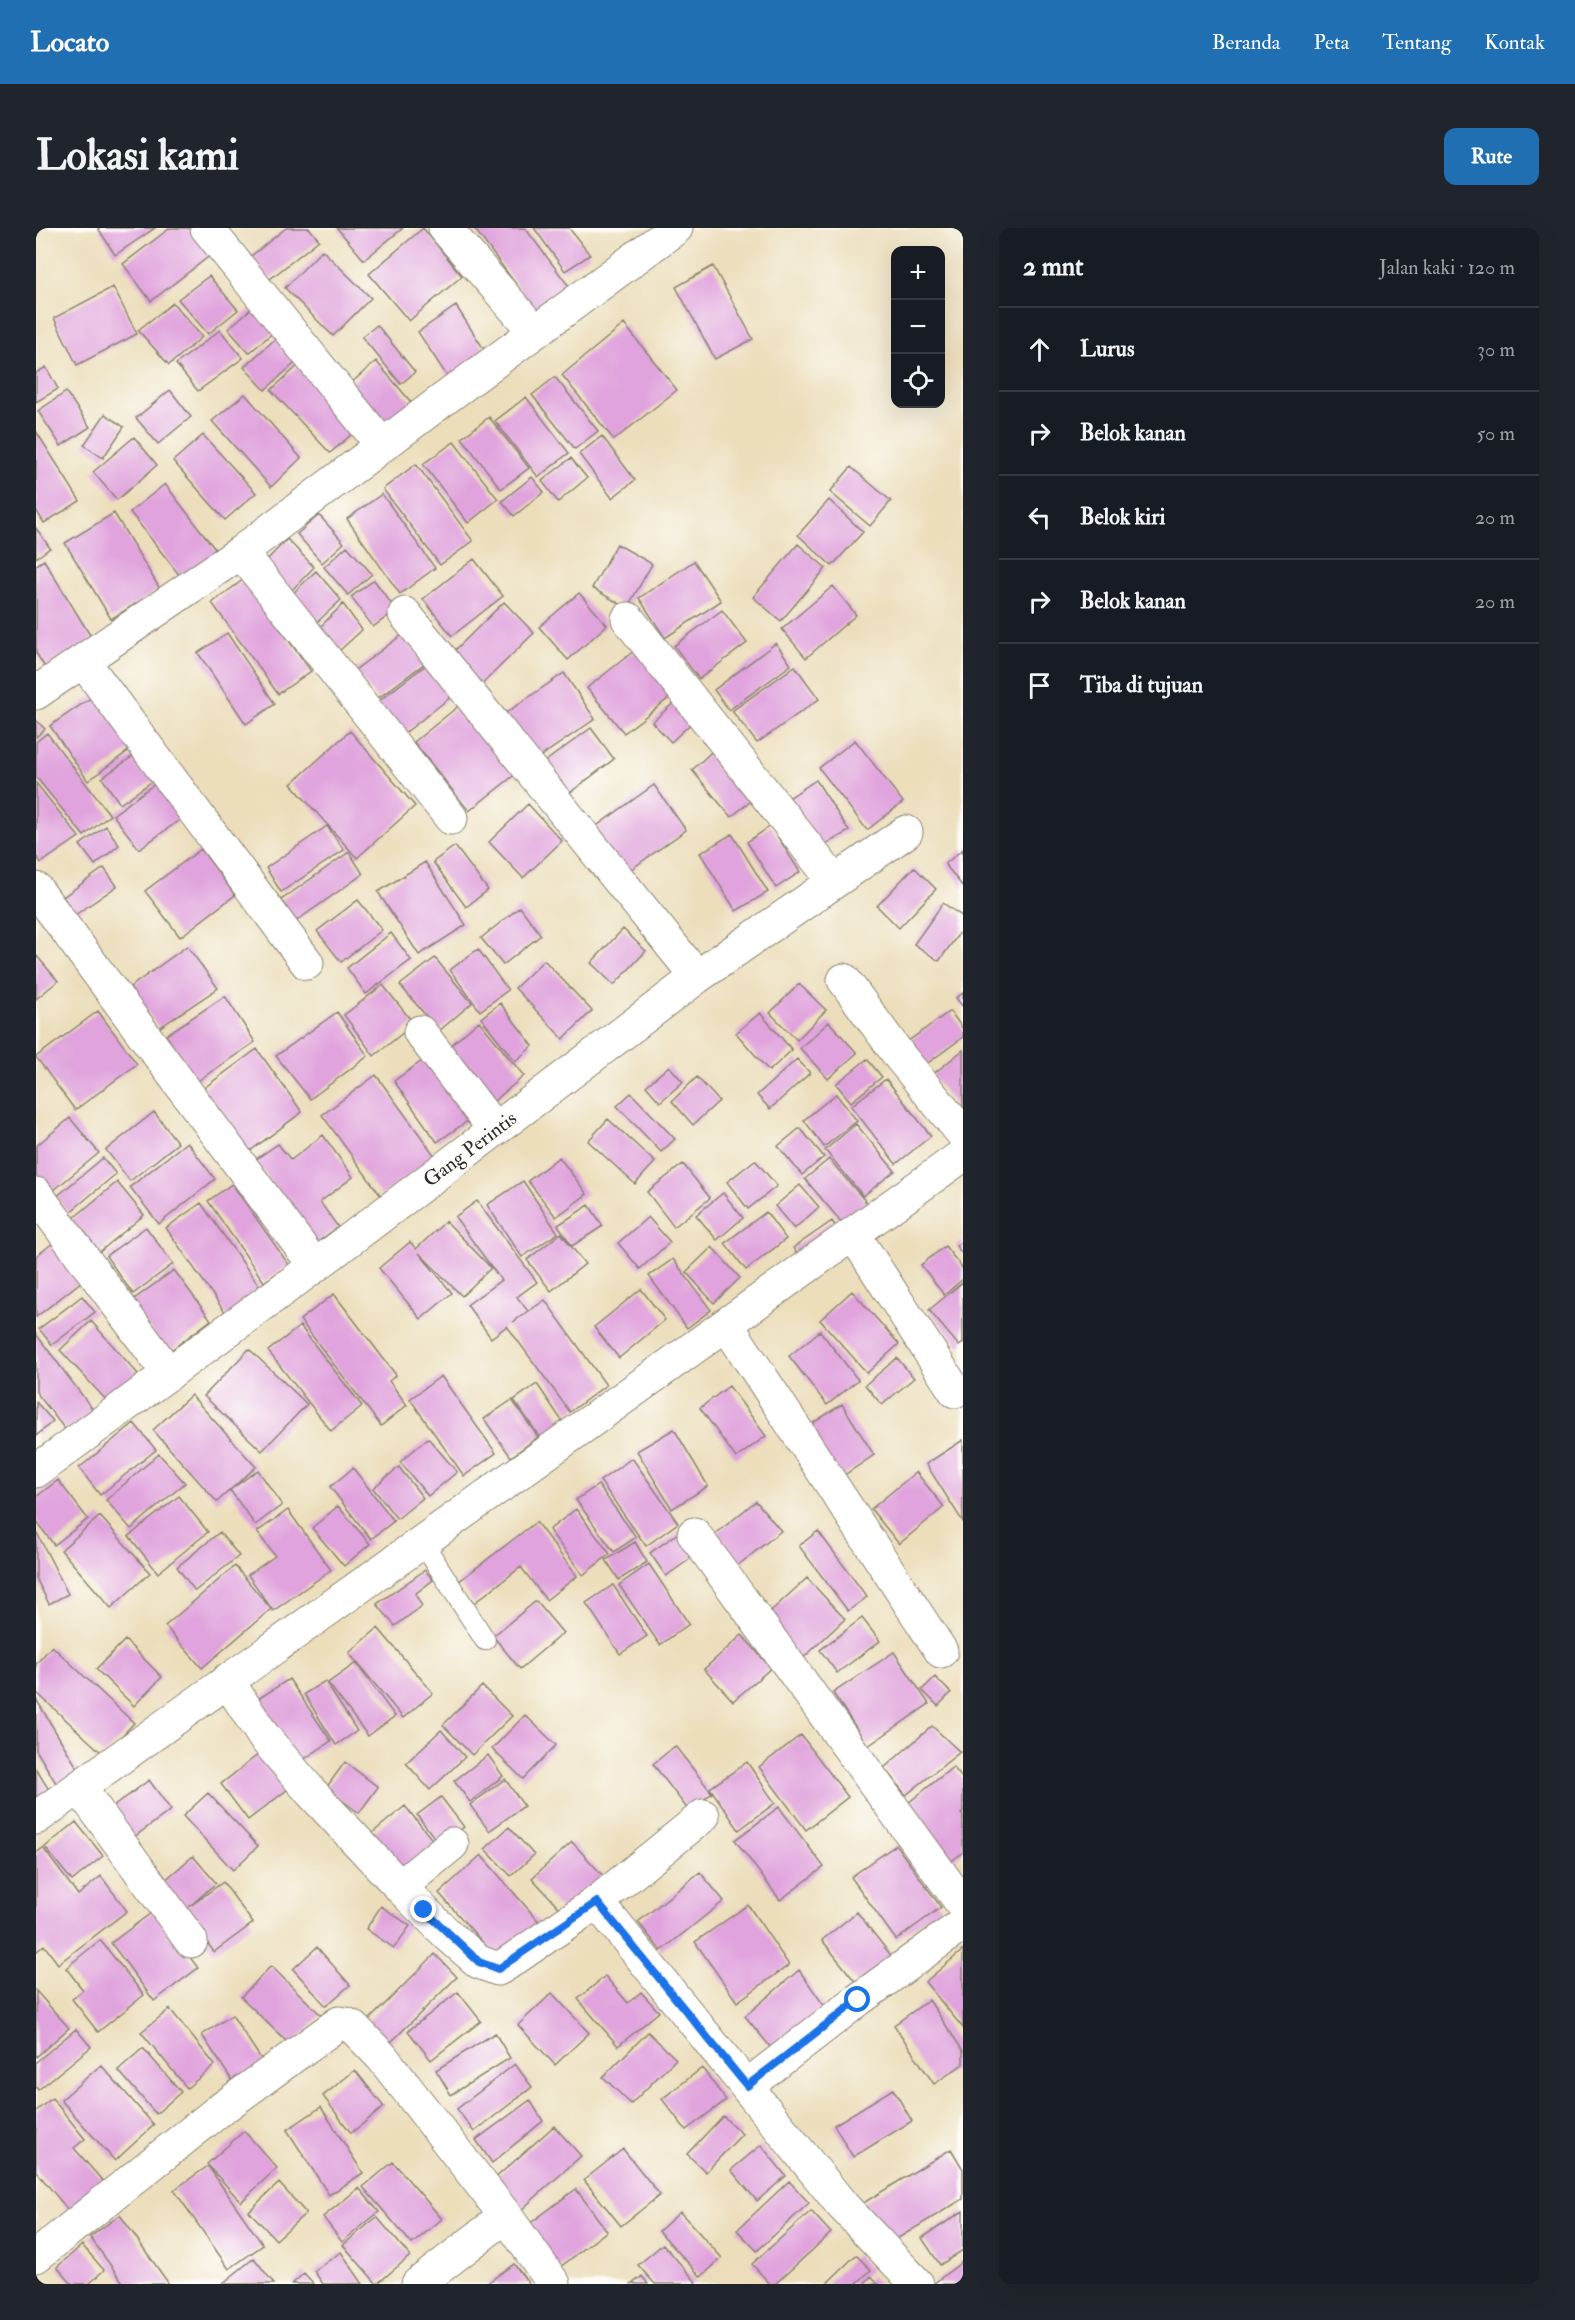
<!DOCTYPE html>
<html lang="id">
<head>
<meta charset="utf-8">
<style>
  :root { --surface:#171b24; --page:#20242c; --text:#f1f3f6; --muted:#9ea1a6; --line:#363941; --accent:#1f6fb2 }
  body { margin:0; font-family:"IM FELL Double Pica",serif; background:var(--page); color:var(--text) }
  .controls { position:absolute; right:18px; top:18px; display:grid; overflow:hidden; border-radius:12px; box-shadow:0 6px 24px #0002 }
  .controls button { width:54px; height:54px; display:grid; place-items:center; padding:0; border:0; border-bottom:2px solid var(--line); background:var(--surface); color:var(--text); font:30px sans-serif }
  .stop { position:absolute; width:18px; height:18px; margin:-14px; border:4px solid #1a73e8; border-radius:50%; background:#fff }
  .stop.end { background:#1a73e8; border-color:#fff; box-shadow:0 2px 6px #0008 }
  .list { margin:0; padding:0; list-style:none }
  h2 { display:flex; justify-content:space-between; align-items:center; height:78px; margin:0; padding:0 24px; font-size:26px }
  h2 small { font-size:20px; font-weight:400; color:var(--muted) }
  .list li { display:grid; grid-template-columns:39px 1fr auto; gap:18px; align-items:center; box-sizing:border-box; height:84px; padding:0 24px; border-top:2px solid var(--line) }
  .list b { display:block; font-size:22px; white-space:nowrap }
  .list em { font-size:20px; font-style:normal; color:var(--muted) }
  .icon { flex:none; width:33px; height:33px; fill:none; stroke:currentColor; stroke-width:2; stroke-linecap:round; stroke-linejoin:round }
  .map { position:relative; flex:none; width:927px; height:2056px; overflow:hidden; border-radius:12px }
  header { display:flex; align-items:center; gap:36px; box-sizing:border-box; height:84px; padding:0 30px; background:var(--accent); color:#fff }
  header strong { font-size:28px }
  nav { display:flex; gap:33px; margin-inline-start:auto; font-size:21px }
  .intro { display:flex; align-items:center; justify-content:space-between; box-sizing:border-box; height:144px; padding:0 36px }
  h1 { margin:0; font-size:42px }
  .button { padding:15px 27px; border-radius:12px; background:var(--accent); color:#fff; font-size:21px; font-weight:700 }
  main { display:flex; gap:36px; padding:0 36px }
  aside { flex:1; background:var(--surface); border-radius:12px; box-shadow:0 6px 24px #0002 }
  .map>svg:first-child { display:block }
  .building { fill:#e0a3dd }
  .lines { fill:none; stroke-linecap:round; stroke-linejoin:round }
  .lane-casing { stroke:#8c8473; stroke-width:22 }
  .street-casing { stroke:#8c8473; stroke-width:35 }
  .lane { stroke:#fff; stroke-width:20 }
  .street { stroke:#fff; stroke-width:33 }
  .route { stroke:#1a73e8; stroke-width:8 }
  .labels { text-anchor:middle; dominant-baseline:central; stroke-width:4.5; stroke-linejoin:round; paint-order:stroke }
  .street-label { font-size:20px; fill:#2b2b2b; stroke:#fdfcf7 }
</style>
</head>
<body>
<header>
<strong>Locato</strong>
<nav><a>Beranda</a><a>Peta</a><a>Tentang</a><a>Kontak</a></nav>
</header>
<div class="intro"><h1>Lokasi kami</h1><a class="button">Rute</a></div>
<main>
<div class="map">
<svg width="927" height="2056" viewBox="0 0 927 2056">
  <rect width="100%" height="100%" fill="#fdfcf7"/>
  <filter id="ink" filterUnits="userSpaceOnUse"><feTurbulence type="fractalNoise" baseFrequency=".0167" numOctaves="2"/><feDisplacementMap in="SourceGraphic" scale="12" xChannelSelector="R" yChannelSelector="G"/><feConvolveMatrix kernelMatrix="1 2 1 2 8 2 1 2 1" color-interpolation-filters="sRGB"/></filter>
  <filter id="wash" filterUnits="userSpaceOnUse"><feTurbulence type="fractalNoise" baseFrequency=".008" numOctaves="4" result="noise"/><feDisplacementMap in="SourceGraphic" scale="24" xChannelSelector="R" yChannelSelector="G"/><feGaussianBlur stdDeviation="1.35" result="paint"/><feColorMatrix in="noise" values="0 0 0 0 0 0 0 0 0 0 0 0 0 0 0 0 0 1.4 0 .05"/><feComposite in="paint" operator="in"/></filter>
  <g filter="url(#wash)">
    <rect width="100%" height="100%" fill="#ecdebb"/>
    <g id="blocks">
      <path class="building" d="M62,0H119L79,27Z
        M134,0H162L180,23L115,73L87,36Z
        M250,0H273L283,12L229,55L210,32Z
        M301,0H367L328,32Z
        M387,0L426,48L373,93L333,46Z
        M438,0H489L535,61L502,86Z
        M498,0H533L554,27L529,43Z
        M286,22L335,70L297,108L249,60Z
        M677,38L717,111L679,131L640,59Z
        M173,48L202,82L172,106L142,71Z
        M77,59L101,106L41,137L18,90Z
        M224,73L245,98L213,125L192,101Z
        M137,75L166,109L133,137L102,102Z
        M420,78L453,129L415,154L382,104Z
        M588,96L641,162L578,212L526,147Z
        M341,97L379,144L365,156L326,109Z
        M184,102L207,130L162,163L140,136Z
        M247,104L268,127L229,162L208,139Z
        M340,133L375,174L348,198L313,157Z
        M264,136L322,201L294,225L235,162Z
        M10,139L22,161L0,174V145Z
        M519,149L562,203L539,221L496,167Z
        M134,162L155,189L122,216L100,190Z
        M30,164L54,199L25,218L2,183Z
        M209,166L265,230L235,259L176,193Z
        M490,169L533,225L502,249L459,193Z
        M69,186L88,199L67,230L48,217Z
        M453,189L493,240L465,261L426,210Z
        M0,203L44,273L8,295L0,282Z
        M167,207L220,265L189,292L137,233Z
        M566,208L599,252L576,270L543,226Z
        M98,209L121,237L81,272L57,244Z
        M418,214L462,271L432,295L387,236Z
        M535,230L551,250L522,274L506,253Z
        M380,236L437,313L404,337L347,261Z
        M815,239L855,273L834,298L794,264Z
        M496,249L508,264L478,288L466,273Z
        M129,256L182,325L148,353L94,284Z
        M346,266L399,340L364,366L311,291Z
        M793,272L827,304L796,338L762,307Z
        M78,285L124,361L75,391L29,315Z
        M283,287L308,315L286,335L261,306Z
        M0,300L14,320L0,330Z
        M251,311L278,339L254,364L227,336Z
        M581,316L616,336L591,380L556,360Z
        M762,316L790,340L745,393L717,369Z
        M311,318L336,346L312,367L288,339Z
        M438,331L467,368L416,408L387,371Z
        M8,332L57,412L10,441L0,425V337Z
        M658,333L685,373L629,410L603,370Z
        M280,343L305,372L278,397L255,367Z
        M208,351L275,443L242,466L176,375Z
        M338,352L360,382L337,399L315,369Z
        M797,358L820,387L770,430L746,401Z
        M543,365L571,397L532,432L503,399Z
        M468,374L498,405L439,463L409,432Z
        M307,376L326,402L301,425L282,401Z
        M686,382L711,415L663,451L638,418Z
        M191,405L239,476L210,496L162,425Z
        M367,406L389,435L341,471L319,442Z
        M740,415L755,437L693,482L678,462Z
        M603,419L637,467L588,505L551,460Z
        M399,430L425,461L365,508L340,475Z
        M759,438L783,471L721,515L696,483Z
        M528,445L559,491L498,533L467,487Z
        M65,463L104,514L52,553L14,498Z
        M642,471L660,491L635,514L616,494Z
        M425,476L481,545L433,583L378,514Z
        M0,492L9,501L0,509Z
        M555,500L578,531L523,573L499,541Z
        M314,503L379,578L321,630L255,556Z
        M11,505L74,587L48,608L0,549V514Z
        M819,512L867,574L831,602L783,540Z
        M684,516L721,568L695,589L656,542Z
        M107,521L125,547L84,576L66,550Z
        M125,551L152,586L103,621L77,587Z
        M780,552L813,603L785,619L753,570Z
        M0,555L43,609L5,635L0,628Z
        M618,557L650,602L587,647L555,602Z
        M492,576L526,613L487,650L453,614Z
        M70,598L83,617L59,637L44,617Z
        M291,598L308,622L245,664L230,640Z
        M735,598L764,644L740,660L711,614Z
        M696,606L732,664L700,683L664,625Z
        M419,618L452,662L430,679L397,634Z
        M165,621L199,667L144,709L109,663Z
        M927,621V659L909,636Z
        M313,624L327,646L253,698L238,677Z
        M389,634L430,697L383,727L342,664Z
        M878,639L900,661L863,700L841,678Z
        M68,640L81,658L39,687L27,669Z
        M322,672L346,702L305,734L281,703Z
        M907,675L927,689V700L903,733L878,716Z
        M484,679L505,707L467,737L445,710Z
        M587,701L610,723L578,757L555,735Z
        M355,705L375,732L330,766L311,740Z
        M151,718L182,760L123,800L93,760Z
        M442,721L472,762L444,783L414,742Z
        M0,727L22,753L0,771Z
        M399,730L436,775L403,803L364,757Z
        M508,732L556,783L527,811L479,760Z
        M763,756L790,782L761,812L734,785Z
        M347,757L378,796L338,828L308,787Z
        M927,765V779L920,770Z
        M189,768L219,814L160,854L130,807Z
        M464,775L497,818L479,833L445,790Z
        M62,783L101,836L39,882L0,829Z
        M914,783L927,801V809L881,843L864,819Z
        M301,784L332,828L274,871L240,828Z
        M724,785L756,822L733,843L700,805Z
        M443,793L488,848L457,874L412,820Z
        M793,794L821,825L792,851L764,820Z
        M221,821L266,884L210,926L164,863Z
        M927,822V887L896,847Z
        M390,830L433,892L401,914L358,853Z
        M761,831L774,845L734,881L721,867Z
        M831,831L846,849L815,874L800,856Z
        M633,838L647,854L624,874L610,858Z
        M340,847L399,928L345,968L286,887Z
        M661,849L683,873L657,897L636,873Z
        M850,851L895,908L860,936L815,878Z
        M595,865L639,911L625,924L581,878Z
        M800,866L821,893L788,919L768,892Z
        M118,884L142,915L94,953L70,922Z
        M34,890L63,925L12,967L0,952V918Z
        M572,891L619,934L599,956L552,913Z
        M820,896L859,943L827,968L789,922Z
        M764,900L788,929L766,947L742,918Z
        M287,907L317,949L284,974L302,999L279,1016L219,932L242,916L255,932Z
        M151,914L179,951L123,996L94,959Z
        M523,929L551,966L520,989L492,953Z
        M67,930L80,946L33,985L20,969Z
        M793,931L831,975L807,996L769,951Z
        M719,932L741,958L712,981L691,954Z
        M647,936L674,970L638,999L611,964Z
        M487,953L522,1005L486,1029L451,977Z
        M81,954L108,987L61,1026L34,993Z
        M196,956L253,1037L228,1054L172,973Z
        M764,957L783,979L758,1001L739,978Z
        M687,965L707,990L681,1012L660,987Z
        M441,973L501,1054L481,1069L492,1083L477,1094L509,1072L570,1157L534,1184L471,1098L455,1110L431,1077L465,1052L419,989Z
        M165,975L228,1065L193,1090L130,1000Z
        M553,977L567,998L536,1018L522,997Z
        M730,984L750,1011L710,1042L689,1015Z
        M612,989L634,1014L604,1041L582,1015Z
        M410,993L455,1040L426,1068L383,1025L416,1065L385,1091L343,1040L374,1014L380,1021Z
        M796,993L805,1007L766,1034L757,1020Z
        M110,999L137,1036L97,1066L70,1028Z
        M525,1005L549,1036L515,1063L491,1032Z
        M927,1013V1027L920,1018Z
        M17,1015L46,1053L0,1089V1028Z
        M909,1018L927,1041V1051L908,1067L885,1037Z
        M676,1019L704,1050L678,1075L650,1044Z
        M637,1031L675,1082L651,1100L613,1048Z
        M138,1042L175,1092L131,1125L94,1074Z
        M927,1054V1115L923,1118L893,1082Z
        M605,1061L629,1092L583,1130L558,1099Z
        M816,1063L863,1116L831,1145L784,1092Z
        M298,1066L360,1147L353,1153L371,1177L345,1198L264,1092Z
        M46,1068L59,1084L16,1117L3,1101Z
        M55,1093L102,1146L72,1174L24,1122Z
        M264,1098L326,1178L295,1203L232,1123Z
        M784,1103L822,1152L791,1177L753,1128Z
        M0,1106L58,1183L31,1204L0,1164Z
        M213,1121L271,1176L226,1223L168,1168Z
        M861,1130L878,1150L846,1177L829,1157Z
        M405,1148L460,1225L428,1248L374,1171Z
        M501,1156L533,1203L511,1219L478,1172Z
        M693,1158L730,1208L700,1230L664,1180Z
        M155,1167L220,1239L194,1262L222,1242L246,1277L219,1297L194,1262L181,1274L117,1202Z
        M476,1172L502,1209L475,1229L448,1191Z
        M0,1174L17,1193L0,1208Z
        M806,1176L838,1227L801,1252L768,1201Z
        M98,1195L120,1222L64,1267L43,1240Z
        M638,1201L672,1258L636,1281L601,1223Z
        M392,1210L421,1244L392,1268L364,1234Z
        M927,1212V1294L890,1236Z
        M123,1226L149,1255L95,1301L70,1272Z
        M596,1230L642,1295L610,1318L564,1253Z
        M363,1239L387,1270L361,1291L337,1260Z
        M317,1240L358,1293L335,1311L294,1259Z
        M880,1244L908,1279L863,1316L835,1281Z
        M22,1252L52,1291L18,1317L0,1293V1269Z
        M562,1257L600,1309L578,1324L540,1272Z
        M143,1268L172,1304L122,1345L93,1308Z
        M720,1273L745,1303L701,1338L677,1308Z
        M302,1278L334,1316L308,1338L276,1300Z
        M540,1281L574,1326L547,1347L513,1302Z
        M252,1282L295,1342L237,1383L212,1347L239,1328L221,1304Z
        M64,1288L114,1345L75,1380L25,1322Z
        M500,1294L541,1348L510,1372L485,1339L438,1375L422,1354Z
        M0,1303L32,1366L13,1376L0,1350Z
        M645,1303L661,1326L630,1348L614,1325Z
        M782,1303L831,1369L812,1383L763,1318Z
        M184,1304L203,1328L159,1363L141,1339Z
        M599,1314L611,1334L583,1352L570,1332Z
        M613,1336L653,1396L624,1417L583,1357Z
        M199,1338L235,1381L166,1440L129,1398Z
        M389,1342L397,1352L379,1366L386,1378L359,1398L341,1376Z
        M771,1350L809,1391L763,1434L725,1392Z
        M577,1357L611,1408L584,1426L550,1375Z
        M500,1373L527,1405L484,1441L457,1408Z
        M826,1390L844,1413L801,1445L784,1422Z
        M342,1400L397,1465L367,1490L313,1425Z
        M706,1407L735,1440L697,1473L668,1441Z
        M89,1412L126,1449L98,1478L60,1441Z
        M16,1418L98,1495L68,1527L0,1464V1436Z
        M858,1424L893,1476L832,1518L797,1465Z
        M320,1435L359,1488L332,1508L292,1455Z
        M899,1449L915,1465L902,1478L886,1462Z
        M253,1451L295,1513L261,1536L219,1473Z
        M289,1453L321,1503L300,1517L268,1466Z
        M446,1458L476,1488L436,1527L407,1497Z
        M0,1471L45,1546L23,1560L0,1522Z
        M489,1487L520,1517L487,1551L456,1521Z
        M896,1498L924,1524L870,1567L848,1540Z
        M405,1502L429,1529L394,1562L370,1535Z
        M765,1507L812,1569L770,1602L723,1539Z
        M639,1518L676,1565L653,1583L617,1536Z
        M224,1525L252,1561L212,1592L185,1556Z
        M452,1527L467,1548L434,1574L418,1553Z
        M309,1534L342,1559L323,1585L290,1560Z
        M711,1534L739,1575L703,1602L674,1560Z
        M917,1539L927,1551V1584L925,1586L927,1588V1624L912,1636L867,1579Z
        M0,1541L15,1565L0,1575Z
        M469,1551L488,1578L453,1603L434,1577Z
        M113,1552L135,1582L91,1614L69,1585Z
        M172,1565L222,1618L197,1642L147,1588Z
        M405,1569L428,1599L404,1617L381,1587Z
        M369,1578L402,1619L363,1651L330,1610Z
        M743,1579L788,1639L744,1672L699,1612Z
        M40,1594L67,1628L36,1653L9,1619Z
        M473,1599L498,1627L475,1648L449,1621Z
        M536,1614L570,1651L530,1687L496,1650Z
        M860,1617L905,1679L860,1712L815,1649Z
        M7,1620L42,1667L65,1648L91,1683L22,1736L8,1717L0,1724V1625Z
        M445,1627L505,1696L463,1733L403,1665Z
        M157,1628L180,1655L153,1679L187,1654L217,1695L178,1724L148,1682L120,1660Z
        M664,1644L688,1673L625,1723L602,1694Z
        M712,1677L753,1737L701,1774L659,1714Z
        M345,1678L374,1698L358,1720L330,1701Z
        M119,1682L162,1740L118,1773L75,1715Z
        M821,1684L857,1730L822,1757L786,1712Z
        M64,1712L108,1767L62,1804L36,1771L47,1762L30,1740Z
        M281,1719L314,1757L290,1778L257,1741Z
        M927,1722V1800L889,1754Z
        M399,1726L421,1749L347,1822L325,1800Z
        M235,1738L285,1787L255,1818L205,1769Z
        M763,1742L789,1779L736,1821L709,1788Z
        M569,1748L592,1775L605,1764L623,1784L582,1818L542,1771Z
        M0,1763L33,1800L0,1829Z
        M422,1764L445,1793L395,1832L372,1803Z
        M516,1765L553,1805L519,1837L482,1797Z
        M893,1772L927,1823V1836L898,1856L858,1797Z
        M134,1781L179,1837L151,1860L105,1804Z
        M196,1787L231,1840L201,1860L166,1807Z
        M40,1801L55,1819L2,1862L0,1859V1834Z
        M612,1804L640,1831L595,1876L567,1849Z
        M459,1805L474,1830L415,1867L400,1842Z
        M107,1820L145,1864L120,1886L82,1842Z
        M479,1836L496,1859L438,1904L421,1881Z
        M65,1837L118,1897L79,1933L25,1872Z
        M666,1840L690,1872L650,1902L626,1871Z
        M319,1842L348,1879L315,1905L287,1868Z
        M857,1861L876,1893L817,1929L798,1897Z
        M16,1870L49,1911L38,1920L71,1958L36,1987L0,1943V1883Z
        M494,1872L507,1893L456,1935L440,1912Z
        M285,1879L327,1945L293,1967L251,1902Z
        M687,1888L706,1906L670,1944L651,1926Z
        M518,1898L545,1928L483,1984L456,1953Z
        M208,1903L241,1940L205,1974L171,1936Z
        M725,1917L750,1948L721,1973L695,1942Z
        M587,1921L624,1967L585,1998L548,1952Z
        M915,1921L927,1941V1971L849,2018L824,1977Z
        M357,1934L406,1991L376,2016L327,1959Z
        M172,1938L227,2017L193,2041L138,1962Z
        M753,1953L773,1975L721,2023L701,2002Z
        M243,1955L270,1985L240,2012L213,1983Z
        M323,1960L343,1984L306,2014L287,1989Z
        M540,1961L571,2003L515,2046L484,2003Z
        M775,1983L795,2005L739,2056H734L716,2036Z
        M927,1983V2022L904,2037L886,2010Z
        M644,1984L686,2030L665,2049L623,2003Z
        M84,1987L118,2035L133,2056H88L54,2009Z
        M341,1989L374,2028L341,2056L307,2017Z
        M627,2016L660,2054L658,2056H619L602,2037Z
        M46,2017L68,2042L53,2056H36L21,2039Z
        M305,2024L327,2056H287L278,2043Z
        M820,2027L835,2042L820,2056H790Z
        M218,2030L238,2056H186Z
        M927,2033V2056H897Z
        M478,2036L493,2056H450Z
        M268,2045L278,2056H256Z
        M606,2048L612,2056H596Z
        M835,2048L843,2056H828Z"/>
    </g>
  </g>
  <g filter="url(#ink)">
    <use href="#blocks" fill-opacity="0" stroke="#8c8473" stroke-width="1.5"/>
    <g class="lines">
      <g class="lane-casing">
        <path id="lane" d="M387,1315L449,1412"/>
      </g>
      <g class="street-casing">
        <path id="street" d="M171,0L346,217
          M409,0L499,104
          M205,324L415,590
          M369,386L661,749
          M592,391L798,653
          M47,433L271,735
          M0,465L205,324L404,174L640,0
          M0,661L279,1038
          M808,752L865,830L927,906
          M384,804L459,902
          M0,966L133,1146
          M818,1007L919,1163
          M691,1097L905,1423
          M0,1243L279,1038L661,749L870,604
          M658,1306L927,1677
          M191,1452L228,1509L275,1564L364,1659L411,1706L443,1734L462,1741L469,1737L561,1674L667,1588
          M43,1559L155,1713
          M0,1590L927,927
          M364,1659L416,1616
          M561,1674L807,1978L881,2056
          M711,1858L822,1772L927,1696
          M0,2028L181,1884L303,1795L310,1796L318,1800L346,1829L470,1988L518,2056
          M382,2056L470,1988"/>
      </g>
      <use href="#lane" class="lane"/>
      <use href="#street" class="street"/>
    </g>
  </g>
  <g class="lines" filter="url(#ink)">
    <path class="route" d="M388,1682L443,1734L462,1741L561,1674L711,1858L822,1772"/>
  </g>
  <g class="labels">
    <g class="street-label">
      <text transform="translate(434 921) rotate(-37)">Gang Perintis</text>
    </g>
  </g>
</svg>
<div class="controls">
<button>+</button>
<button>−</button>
<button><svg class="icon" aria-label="locate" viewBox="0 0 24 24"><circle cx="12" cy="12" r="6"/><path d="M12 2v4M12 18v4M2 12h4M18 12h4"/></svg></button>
</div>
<div class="stop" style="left:822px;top:1772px"></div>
<div class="stop end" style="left:388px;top:1682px"></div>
</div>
<aside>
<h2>2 mnt<small>Jalan kaki · 120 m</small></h2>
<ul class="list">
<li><svg class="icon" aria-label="ahead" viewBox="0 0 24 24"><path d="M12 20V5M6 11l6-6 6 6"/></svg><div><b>Lurus</b></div><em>30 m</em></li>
<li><svg class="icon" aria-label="right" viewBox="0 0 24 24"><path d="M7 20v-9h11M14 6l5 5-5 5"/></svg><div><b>Belok kanan</b></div><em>50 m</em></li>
<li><svg class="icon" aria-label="left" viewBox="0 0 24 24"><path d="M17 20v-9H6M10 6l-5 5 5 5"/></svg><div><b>Belok kiri</b></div><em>20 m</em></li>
<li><svg class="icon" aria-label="right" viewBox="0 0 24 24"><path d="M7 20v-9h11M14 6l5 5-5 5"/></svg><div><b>Belok kanan</b></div><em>20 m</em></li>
<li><svg class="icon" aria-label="arrive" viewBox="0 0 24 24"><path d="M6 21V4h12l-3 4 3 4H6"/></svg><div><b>Tiba di tujuan</b></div></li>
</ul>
</aside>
</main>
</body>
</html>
